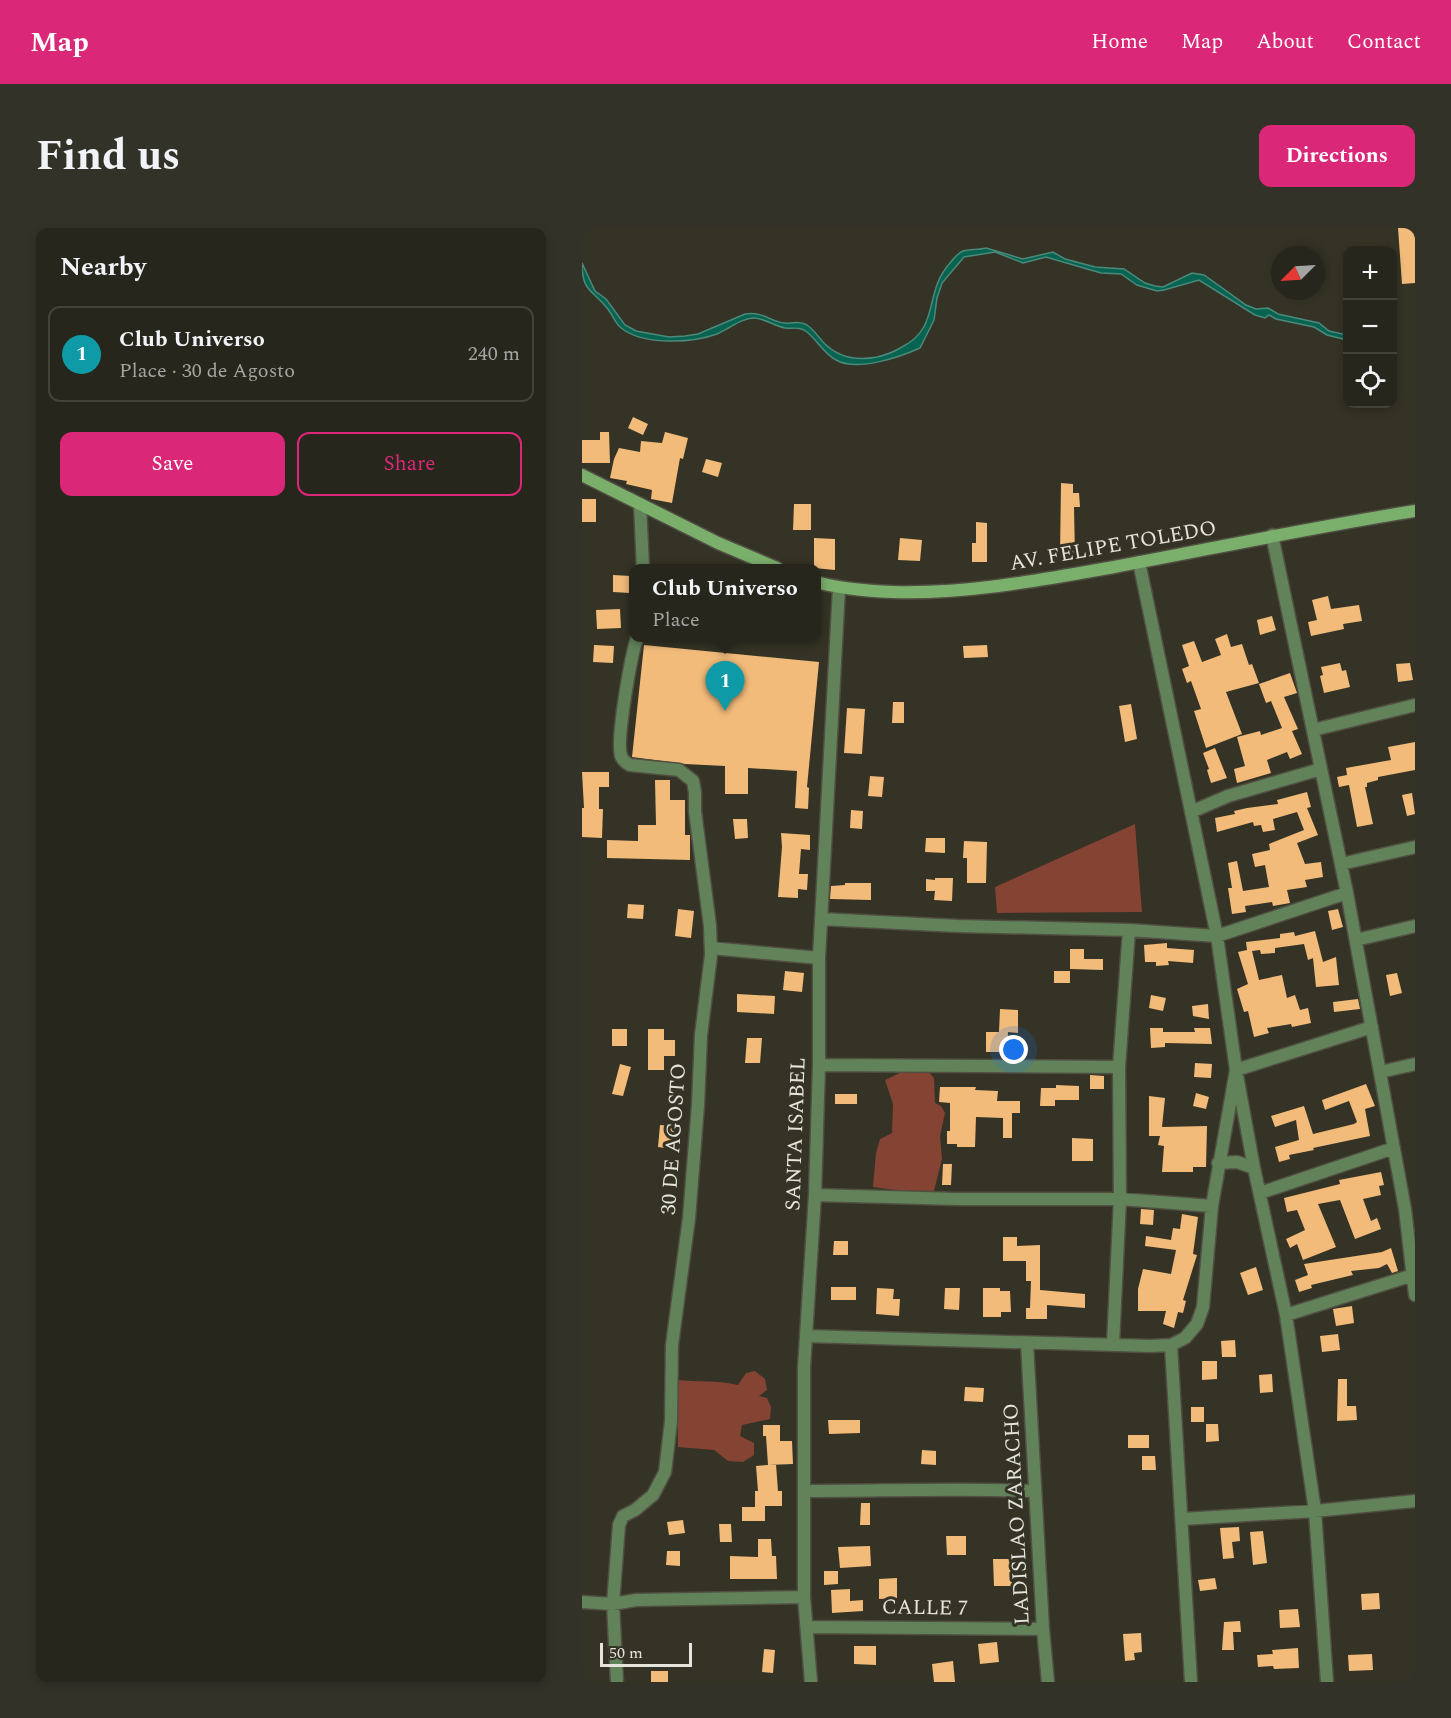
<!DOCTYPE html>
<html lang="en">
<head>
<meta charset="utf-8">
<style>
  :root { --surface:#27261c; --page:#333229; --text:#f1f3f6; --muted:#a4a5a3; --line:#43433b; --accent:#db2777 }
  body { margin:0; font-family:Spectral,serif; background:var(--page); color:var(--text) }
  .controls { position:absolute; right:18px; top:18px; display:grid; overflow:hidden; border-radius:12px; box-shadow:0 3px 9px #0003 }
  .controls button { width:54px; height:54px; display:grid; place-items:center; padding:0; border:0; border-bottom:2px solid var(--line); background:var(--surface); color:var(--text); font:30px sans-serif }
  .compass { position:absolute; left:689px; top:18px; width:54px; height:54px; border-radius:50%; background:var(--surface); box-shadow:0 3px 9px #0003; rotate:246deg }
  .scale { position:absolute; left:18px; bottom:15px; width:92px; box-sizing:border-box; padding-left:6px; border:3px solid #e6e5dd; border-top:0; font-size:16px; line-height:21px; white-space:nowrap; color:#e6e5dd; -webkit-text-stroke:4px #343325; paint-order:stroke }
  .you { position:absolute; left:432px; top:822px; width:21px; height:21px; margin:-15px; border:4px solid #fff; border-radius:50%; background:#1a73e8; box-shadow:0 0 0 9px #1a73e833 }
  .badge { display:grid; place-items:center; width:39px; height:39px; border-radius:50%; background:var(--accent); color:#fff; font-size:20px; font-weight:700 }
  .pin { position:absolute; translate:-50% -50px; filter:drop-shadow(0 2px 3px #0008) }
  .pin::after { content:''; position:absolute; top:32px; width:21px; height:18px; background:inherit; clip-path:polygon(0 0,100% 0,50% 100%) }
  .popup { position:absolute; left:47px; top:336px; width:192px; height:78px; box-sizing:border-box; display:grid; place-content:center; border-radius:12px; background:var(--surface); filter:drop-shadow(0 2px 4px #0005); font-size:20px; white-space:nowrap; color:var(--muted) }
  .popup b { font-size:22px; color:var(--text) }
  .popup::after { content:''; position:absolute; left:50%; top:100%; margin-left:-12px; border:12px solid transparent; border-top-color:var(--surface) }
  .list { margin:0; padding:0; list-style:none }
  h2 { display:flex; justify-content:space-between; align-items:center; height:78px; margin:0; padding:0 24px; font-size:26px }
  h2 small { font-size:20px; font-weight:400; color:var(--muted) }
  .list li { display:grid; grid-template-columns:39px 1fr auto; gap:18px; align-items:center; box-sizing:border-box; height:96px; margin:0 12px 12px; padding:0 12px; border:2px solid var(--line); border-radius:12px }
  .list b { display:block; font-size:22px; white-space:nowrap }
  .list p { margin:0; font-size:20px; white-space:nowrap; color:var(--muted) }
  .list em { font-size:20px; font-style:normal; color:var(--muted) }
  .actions { display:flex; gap:12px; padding:18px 24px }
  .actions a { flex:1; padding:14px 0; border:2px solid var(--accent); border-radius:12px; text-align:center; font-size:21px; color:var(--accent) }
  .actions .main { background:var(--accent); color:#fff }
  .icon { flex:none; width:33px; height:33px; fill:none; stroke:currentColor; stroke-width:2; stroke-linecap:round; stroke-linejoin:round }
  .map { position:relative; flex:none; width:833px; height:1454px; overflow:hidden; border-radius:12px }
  header { display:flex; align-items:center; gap:36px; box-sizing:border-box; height:84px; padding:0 30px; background:var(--accent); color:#fff }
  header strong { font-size:28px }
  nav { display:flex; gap:33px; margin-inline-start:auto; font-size:21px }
  .intro { display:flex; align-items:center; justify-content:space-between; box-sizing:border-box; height:144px; padding:0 36px }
  h1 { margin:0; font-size:42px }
  .button { padding:15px 27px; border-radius:12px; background:var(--accent); color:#fff; font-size:21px; font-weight:700 }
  main { display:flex; gap:36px; padding:0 36px }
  aside { flex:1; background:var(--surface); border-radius:12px; box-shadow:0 3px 9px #0003 }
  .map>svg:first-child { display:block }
  .green { fill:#844333 }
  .water { fill:#086351; stroke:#4b8a7b; stroke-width:1.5 }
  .building { fill:#f2bb7a }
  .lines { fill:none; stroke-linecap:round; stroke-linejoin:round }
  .street-casing { stroke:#504f42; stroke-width:15 }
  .secondary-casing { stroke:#504f42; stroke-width:15 }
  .street { stroke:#628359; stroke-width:12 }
  .secondary { stroke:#7bb06c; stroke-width:12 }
  .labels { text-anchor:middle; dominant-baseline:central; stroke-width:6; stroke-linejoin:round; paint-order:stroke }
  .street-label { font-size:21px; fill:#e6e5dd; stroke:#343325 }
</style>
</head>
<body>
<header>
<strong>Map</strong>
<nav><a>Home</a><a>Map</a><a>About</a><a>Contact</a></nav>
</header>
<div class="intro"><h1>Find us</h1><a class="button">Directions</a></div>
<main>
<aside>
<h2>Nearby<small></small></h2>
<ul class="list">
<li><span class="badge" style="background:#0f9aa8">1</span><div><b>Club Universo</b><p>Place · 30 de Agosto</p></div><em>240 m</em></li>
</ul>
<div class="actions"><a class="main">Save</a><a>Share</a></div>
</aside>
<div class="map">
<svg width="833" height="1454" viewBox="0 0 833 1454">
  <rect width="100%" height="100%" fill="#343325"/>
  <path class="green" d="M553,596L560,684L415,685L413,659Z
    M326,841L346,843L352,850L353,875L359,878L363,885L358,908L360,931L351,967L291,959L294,925L298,911L310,905L311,876L303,852Z
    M173,1143L183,1151L185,1162L177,1168L185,1170L189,1179L188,1191L160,1197L158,1208L172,1215V1227L161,1234L146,1233L132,1222L96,1219L95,1152C116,1154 136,1152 156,1157L164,1145Z"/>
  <path class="water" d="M404,20L441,31L471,24L483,31L513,39L542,41L563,55L573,58L581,59L610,45L622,47L664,77L674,81L686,80L696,86L737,95L747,103L765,107V119L761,111L745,107L732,99L694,91L687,87L683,90L673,87L617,52L582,62L575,63L555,57L539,46L519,45L464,29L441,35L413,24L382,29L360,55L355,70L352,92L338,120C318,129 275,144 254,132C242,126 235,112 225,104C217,98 212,101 203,100C193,98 183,91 173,90C161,89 147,101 135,106C110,115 60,118 38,99C33,94 30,86 25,80C10,61 0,64 0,35L13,63L24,71L43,97L54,103L87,109L103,108L116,106L163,86C182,83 188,94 203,95C211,96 217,92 225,97C231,101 236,108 241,114C256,130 274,133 295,129C304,127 312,124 320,119C359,99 341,65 368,35C371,31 376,25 381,23C388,21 397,22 404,20Z"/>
  <path class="building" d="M816,0H833V55L820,56Z
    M51,189L66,196L61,207L46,200Z
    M18,204H27L28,235H0V212H18Z
    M83,204L106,210L101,231L98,230L90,275L69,271L70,262L44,256L45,253L28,250L32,231L37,220L58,224L59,213L80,215Z
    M124,231L140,235L136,249L120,244Z
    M479,255L491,256V265H497L498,279H492L493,328L478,327Z
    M0,271H14V294H0Z
    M212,276H229V302H211Z
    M394,294L405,295V334H390V315H394Z
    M232,310L253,311V342L232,340Z
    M318,310L340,312L338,333L316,332Z
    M31,347L49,348L48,365L31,364Z
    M746,368L749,381L777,377L780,393L761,396L762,401L729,408L726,394L735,392L730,372Z
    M38,381L39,400L15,401L14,382Z
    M690,388L694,402L678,407L675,392Z
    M645,406L649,419L660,416L667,437L670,436L677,455L644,464L660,506L624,520L612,483L619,481L609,453L605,455L600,441L607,438L600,417L612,413L620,434L639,427L633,411Z
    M12,417L32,418L31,435L11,434Z
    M62,417L237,434L225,559L227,560L226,581L213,580L215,543L166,540V566H143V538L103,536L50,529Z
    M405,417L406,429L382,430L381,418Z
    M758,435L760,443L764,442L768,459L742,465L738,448L741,447L739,439Z
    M828,435L831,452L816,454L814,436Z
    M708,445L715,465L702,469L716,501L710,503L720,526L708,531L705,524L685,532L689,545L655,555L652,541L663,538L655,509L678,503L679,507L700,500L689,473L684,475L677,456Z
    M311,474H322V495H310Z
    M549,476L555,511L543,514L537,478Z
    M265,480L283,481L280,526L262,525Z
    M833,514V542L796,549V552L785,555V559H783L791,596L775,599L767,557L757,559L755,549L765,547L764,540L809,532L806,519Z
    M633,520L645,550L629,555L625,542L627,541L621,525Z
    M0,544H27V559H17V581H21L20,610L0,609V580H2Z
    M288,548L302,549L300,569L286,568Z
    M73,552H88V572H103V607H108V632L25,630V612L56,613V597H74Z
    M725,564L729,579L725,580L736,607L715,615L723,636L739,634L741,649L723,652L725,659L705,662L708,675L691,678L690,674L663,678L664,684L650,686L646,660H650L646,635L655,633L661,663L687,659L683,637L673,639L670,626L688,622L687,616L722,602L715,584L691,591L693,602L681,604L679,597L672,598L671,594L635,604L633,590L653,586L652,583L665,580L696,576L695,572Z
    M830,565L833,586L825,588L820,567Z
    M269,582L281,583L280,601L268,600Z
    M151,591H165L166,610L153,611Z
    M199,605L228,607V622L219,621L217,646H226L225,662L216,661V670L196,669L200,619Z
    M344,610H363V625L343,624Z
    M382,613L405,614L404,655H385V630H381Z
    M353,650H371L370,673L352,672L353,663H344V651L353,652Z
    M263,655H289V672L248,671L249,658L263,657Z
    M46,676L62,677L61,691L45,690Z
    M96,681L112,683L109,710L93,708Z
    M756,681L761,699L750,702L746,683Z
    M733,703L741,734L754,729L757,757L734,759L731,730L726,732L722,716L693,720V725L679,726L678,722L670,723L677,752L700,747L705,770L713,767L718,782L726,780L729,795L710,799L709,796L685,800L687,805L672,809L666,783L662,784L655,761L666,756L656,724L665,722L664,714L698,710V706L712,704L713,708Z
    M585,715V720L612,722L611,735L586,733L587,737L574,738V734H563L562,717Z
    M488,721H502V731H521V742L488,741Z
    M203,743L222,745L220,764L201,762Z
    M472,743H488V755H472Z
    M815,745L820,765L808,768L804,747Z
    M155,766L193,768L192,786L155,784Z
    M569,767L584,770L581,783L567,780Z
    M776,771L778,781L752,784L751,774Z
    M626,776L627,791L611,788L610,778Z
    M418,781L436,782V805L426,804L425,824H404V804H417Z
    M568,800H581V804H613L612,800H628L630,816L583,815V819L569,820Z
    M30,801H45V818H30Z
    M66,801H82V812H93V828H82V842H66Z
    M165,810H180L178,835H163Z
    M613,835L630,836L629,850L612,849Z
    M38,836L49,839L41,868L30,866Z
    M508,847L522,848V861H508Z
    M784,856L793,878L783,881L788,908L731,920L732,922L707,927L708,931L697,934L693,919L717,912L714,892L693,899L689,888L722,878L731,906L772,896L775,894L767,873L743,882L740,872Z
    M474,857L497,858V872H473V878H458L459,860H474Z
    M358,859H394L393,862L416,863L415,873H438V885H430V910H421V890L394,889L393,919H375V916H365V903H368V875L357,874Z
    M614,865L627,869L624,881L611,878Z
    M253,866H275V876H253Z
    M567,868L583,870L580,899L625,898L624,939H611V944H580L582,918L576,917L578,908H567Z
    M78,897L93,898L91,921L76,919Z
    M490,910L511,911V933H490Z
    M361,936H370L369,957H360Z
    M799,944L802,957L797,958L799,967L781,971L789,993L795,990L799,1001L773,1011L758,972L736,976L754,1019L721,1032L715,1016L708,1020L704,1011L723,1002L715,982L705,984L702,970L758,956L757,952Z
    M559,981L572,982L571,997L558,996Z
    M600,986L616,989L611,1026L615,1027L601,1072L604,1073L601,1085L596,1084L592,1100L581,1096L584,1083H556V1061L561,1041L589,1046L594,1022L563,1018L564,1008L589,1012L591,1000L598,1001Z
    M421,1009H435V1018L458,1017V1062L503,1066V1080L465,1077V1091H444V1080H448L449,1053H444V1033H421Z
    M252,1013H266V1027H251Z
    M809,1020L816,1043L810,1045L805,1036L797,1040L769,1043L771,1047L729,1057L730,1060L717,1064L713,1052L726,1047L722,1036L800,1024Z
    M674,1039L681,1062L666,1067L658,1045Z
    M249,1059H274V1072H249Z
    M295,1060L312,1061L311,1071H318L317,1088L294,1086Z
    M363,1060H378L377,1082L362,1081Z
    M401,1060H418V1063H428L429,1084H419V1089H401Z
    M770,1078L772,1095L754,1098L751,1081Z
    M756,1106L758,1122L740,1124L738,1108Z
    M653,1112L654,1129H640L639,1113Z
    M620,1133H635V1151L620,1152Z
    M690,1146L691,1164L678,1165L677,1147Z
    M756,1151H765V1178H774L775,1192L755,1193Z
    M383,1159L402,1160L401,1174L382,1173Z
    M609,1179H622V1194H609Z
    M246,1192H278V1205L247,1206Z
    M624,1196H636L637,1213L624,1214Z
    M181,1197H198V1213H210L211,1236L186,1237L184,1208H181Z
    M546,1207H567V1220H546Z
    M340,1222L354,1223V1237L339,1236Z
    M560,1228H573L574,1242H560Z
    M194,1236L196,1263H200V1278H183V1293H160V1279H173V1263H176L174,1238Z
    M279,1275H288V1297H278Z
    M101,1292L103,1305L87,1307L85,1294Z
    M137,1296H149L150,1314H138Z
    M657,1299L658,1313L650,1314L652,1330L641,1331L638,1300Z
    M681,1303L685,1335L671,1337L668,1304Z
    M364,1308H384V1327H365Z
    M176,1311H189L190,1328H194L195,1351H148V1328L176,1329Z
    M288,1318L289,1338L258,1340L256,1319Z
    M85,1323H98V1338L84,1337Z
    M411,1331H431L432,1358H412Z
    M242,1343H256V1356L242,1357Z
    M315,1350V1370L297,1371V1351Z
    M633,1350L635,1361L618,1363L616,1352Z
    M268,1361V1373L281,1372V1383L250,1385L249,1362Z
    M797,1365L798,1381L780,1382L779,1366Z
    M716,1381L718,1399L698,1400L697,1382Z
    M658,1393L659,1404H651L652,1422H640L642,1394Z
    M559,1405L560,1424L552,1425L553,1432L543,1433L541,1406Z
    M415,1414L417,1434L398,1436L396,1416Z
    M272,1418H294V1437L272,1436Z
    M716,1420L717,1440L692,1441L691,1438L676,1439L675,1427L691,1426L690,1422Z
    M182,1421L193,1422L191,1445L180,1444Z
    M790,1426L791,1442L767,1443L766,1427Z
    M371,1433L373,1454H352L350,1436Z
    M69,1443H86V1454H69Z"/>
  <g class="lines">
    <g class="street-casing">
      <path id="street" d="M58,276L61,340
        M690,307L765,665L823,981L833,1067
        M557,334L635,708L654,842L672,940L704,1087L733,1283L745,1454
        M731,502L833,477
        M609,584L646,568L739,541
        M759,636L833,619
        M239,691L376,698L547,702L635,708L765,665
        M774,712L833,698
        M129,720L237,730
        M237,837L537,839
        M798,844L833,836
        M636,935L655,934L672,940
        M678,965L812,920
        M233,967L375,971H538L630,978
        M704,1087L831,1047
        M224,1108L568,1118L589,1117L603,1110L615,1096L621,1079L630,978L654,842L790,799
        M445,1115L461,1401L466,1454
        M531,1116L538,971L537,839L547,702
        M589,1117L609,1454
        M222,1263C299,1263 376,1260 453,1263
        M600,1291L733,1283L833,1273
        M0,1374L31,1376L54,1372L222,1369
        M225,1399L461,1401
        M35,1454L31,1376L37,1297L41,1288L53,1282L71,1267L83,1244L89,1193L90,1117L107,990L116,877L119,807L129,727L128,698L113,583V565L111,553L97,542L48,537C44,535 41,533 39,528C34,511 49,428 55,410
        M229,1454L222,1369V1140L233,967L237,837V730L257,360"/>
    </g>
    <g class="secondary-casing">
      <path id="secondary" d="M0,247L136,315L195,340
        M234,354C260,361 285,363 311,364C386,366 459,352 532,339C633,320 732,299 833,283"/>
    </g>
    <use href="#street" class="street"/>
    <use href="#secondary" class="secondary"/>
  </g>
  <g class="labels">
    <g class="street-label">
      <text transform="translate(531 318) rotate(-10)">AV. FELIPE TOLEDO</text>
      <text transform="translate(214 906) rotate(-88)">SANTA ISABEL</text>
      <text transform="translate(92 911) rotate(-86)">30 DE AGOSTO</text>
      <text transform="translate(435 1286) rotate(-93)">LADISLAO ZARACHO</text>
      <text transform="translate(343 1380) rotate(1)">CALLE 7</text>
    </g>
  </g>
</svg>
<div class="controls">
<button>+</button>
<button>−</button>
<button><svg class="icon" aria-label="locate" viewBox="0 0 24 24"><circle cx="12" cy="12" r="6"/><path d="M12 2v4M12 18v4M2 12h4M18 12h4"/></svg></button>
</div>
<svg class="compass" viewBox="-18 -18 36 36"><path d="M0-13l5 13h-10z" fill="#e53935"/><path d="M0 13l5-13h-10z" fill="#a4a5a3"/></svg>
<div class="scale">50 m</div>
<div class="you"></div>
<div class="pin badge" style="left:143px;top:483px;background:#0f9aa8">1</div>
<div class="popup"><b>Club Universo</b>Place</div>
</div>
</main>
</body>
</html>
